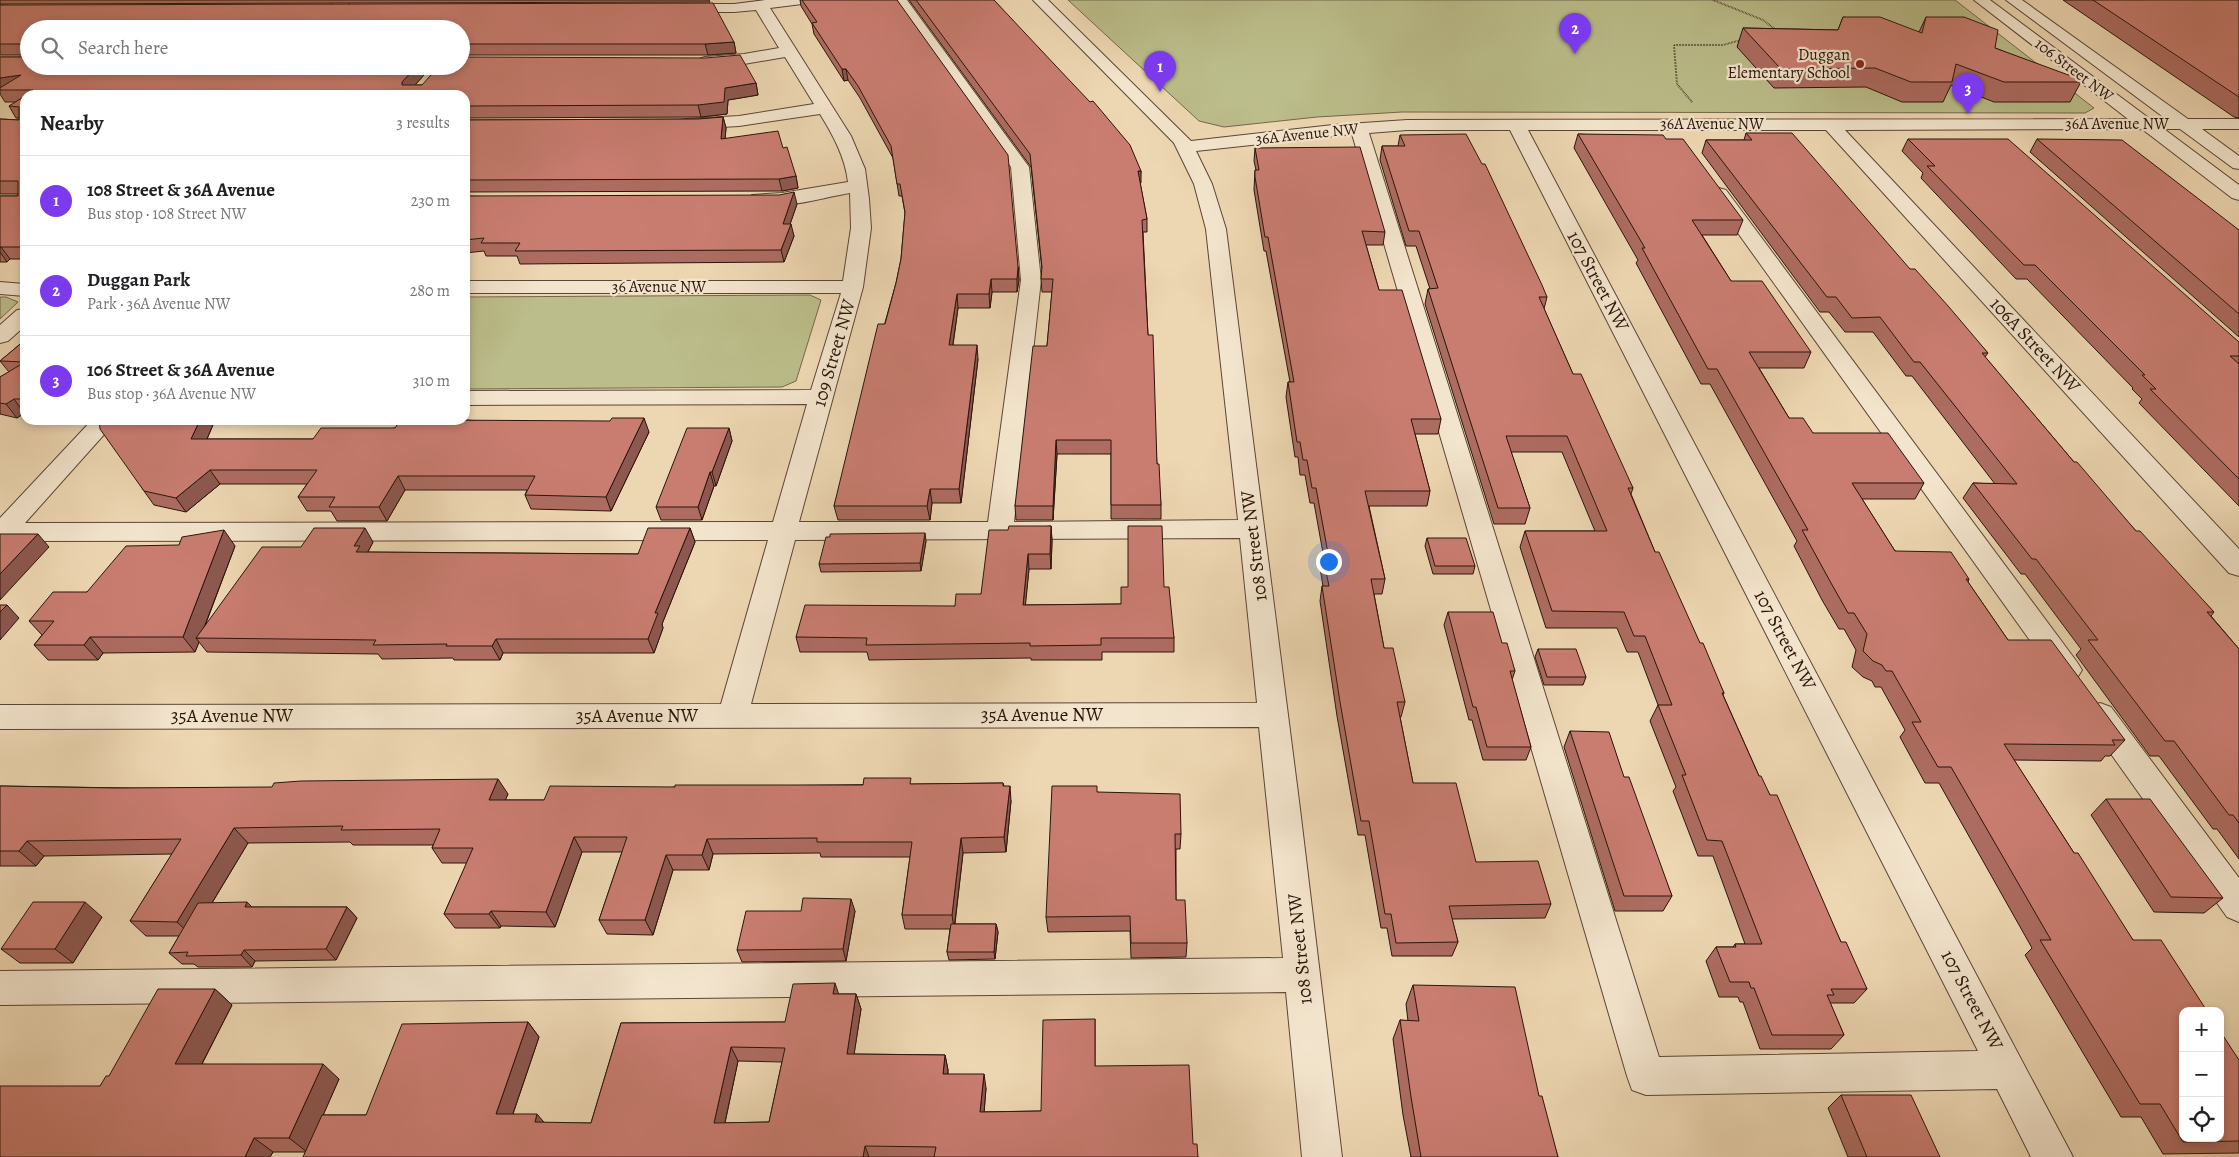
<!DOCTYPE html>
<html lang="en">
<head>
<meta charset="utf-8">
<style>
  :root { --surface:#fff; --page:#f2f2f2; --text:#202124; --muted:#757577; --line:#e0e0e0; --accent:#7c3aed }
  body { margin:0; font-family:Alegreya,serif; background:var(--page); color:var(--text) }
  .controls { position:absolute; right:15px; bottom:15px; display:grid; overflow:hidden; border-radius:10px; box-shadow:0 2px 8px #0003 }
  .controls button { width:45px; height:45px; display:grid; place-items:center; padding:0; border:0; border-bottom:1px solid var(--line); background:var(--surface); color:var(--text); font:25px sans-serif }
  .you { position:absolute; left:1328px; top:561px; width:18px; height:18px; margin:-12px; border:4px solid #fff; border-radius:50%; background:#1a73e8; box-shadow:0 0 0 8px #1a73e833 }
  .badge { display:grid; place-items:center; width:32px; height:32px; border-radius:50%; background:var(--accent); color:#fff; font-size:16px; font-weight:700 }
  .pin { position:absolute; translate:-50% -41px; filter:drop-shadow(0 1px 2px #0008) }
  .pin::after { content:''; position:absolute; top:26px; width:18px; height:15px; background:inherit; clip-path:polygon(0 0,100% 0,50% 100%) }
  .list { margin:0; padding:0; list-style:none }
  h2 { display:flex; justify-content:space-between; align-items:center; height:65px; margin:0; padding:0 20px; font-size:21px }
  h2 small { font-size:16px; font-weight:400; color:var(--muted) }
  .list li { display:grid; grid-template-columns:32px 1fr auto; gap:15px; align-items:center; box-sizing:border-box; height:90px; padding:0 20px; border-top:1px solid var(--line) }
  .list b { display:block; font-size:19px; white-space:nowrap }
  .list p { margin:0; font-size:16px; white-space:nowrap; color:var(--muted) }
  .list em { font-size:16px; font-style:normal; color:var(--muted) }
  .icon { flex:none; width:28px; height:28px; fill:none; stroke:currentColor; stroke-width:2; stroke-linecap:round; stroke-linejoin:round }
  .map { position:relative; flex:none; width:2239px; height:1157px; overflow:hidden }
  .search { position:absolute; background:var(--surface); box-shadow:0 2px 8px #0003; left:20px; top:20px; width:450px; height:55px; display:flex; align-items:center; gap:12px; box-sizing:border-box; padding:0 18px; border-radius:28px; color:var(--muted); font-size:19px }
  .panel { position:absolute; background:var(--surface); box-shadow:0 2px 8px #0003; left:20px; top:90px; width:450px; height:335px; border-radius:15px }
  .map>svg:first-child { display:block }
  .green { fill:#bbbd8a; stroke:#72684a }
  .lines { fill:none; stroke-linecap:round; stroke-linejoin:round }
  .minor-casing { stroke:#5b4534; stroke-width:2 }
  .path { stroke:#2a140a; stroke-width:2; stroke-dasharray:0.5 1; stroke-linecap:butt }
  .minor { fill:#f3e5cd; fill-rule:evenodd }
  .wall { fill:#ad6c61; stroke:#2a140a; fill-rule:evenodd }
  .shaded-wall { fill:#8d584f; stroke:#2a140a }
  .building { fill:#c97d71; stroke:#2a140a; fill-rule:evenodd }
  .poi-dot { fill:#8f2418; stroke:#f3e5cd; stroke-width:2 }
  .labels { text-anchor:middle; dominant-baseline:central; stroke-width:4.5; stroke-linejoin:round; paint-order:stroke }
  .far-poi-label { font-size:16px; fill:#2a140a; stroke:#f3e5cd; text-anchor:end }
  .far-street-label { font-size:16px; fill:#2a140a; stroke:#f3e5cd }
  .street-label { font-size:19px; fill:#2a140a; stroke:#f3e5cd }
</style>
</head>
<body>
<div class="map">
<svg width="2239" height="1157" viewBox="0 0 2239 1157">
  <rect width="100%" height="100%" fill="#edd7b2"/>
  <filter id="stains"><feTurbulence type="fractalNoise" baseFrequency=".004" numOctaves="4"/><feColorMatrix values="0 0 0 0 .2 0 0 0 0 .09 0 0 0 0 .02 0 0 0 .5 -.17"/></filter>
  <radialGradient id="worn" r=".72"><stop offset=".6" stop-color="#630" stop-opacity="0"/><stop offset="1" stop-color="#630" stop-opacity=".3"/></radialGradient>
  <path class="green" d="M1068,0H1955L2094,108L2085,113L1402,112L1317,117L1224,127L1199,121Z
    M810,295L821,300L796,381L782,387L465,389V297Z
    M0,297H6L18,302L0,319Z"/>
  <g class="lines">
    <g class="minor-casing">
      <path id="minor" d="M336,0H352L320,29H304Z
        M765,0H809L802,4L770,8L851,136L865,169L869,199L871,228L863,287L799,522H988L1021,280L1011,167L893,0H907L1029,167L1041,280L1014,522L1238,520L1206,229L1194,184L1174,143L1033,0H1048L1191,141L1333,125L1407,120L2128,119L1974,0H1990L2150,119H2166L2006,0H2022L2188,119H2239V129H2202L2239,156V169L2233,168L2180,129H2164L2239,185V200L2232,198L2142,129L1845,130L2239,549V576L2229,573L1826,130H1528L2073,1157H2031L1997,1089L1646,1095L1632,1090L1627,1076L1352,134L1196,151L1212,184L1226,229L1300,809L1342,1157H1302L1286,992L0,1005V971L1283,958L1259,727L0,729V705L721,704L768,540L0,541V518L92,420H117L25,523L773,522L807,404L465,405V391L811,390L841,293H465V281H843L851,228L850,193C819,198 783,211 752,203L750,199L752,195L782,193L848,182C845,157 833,135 820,114L739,126L686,129L680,128L677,124L680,120L686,119L739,116L814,104L785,57L744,64L705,67L699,65L697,62L699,59L705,57L744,54L779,48L756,10L734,12H679L672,8L679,4H734ZM1407,130H1510L1978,1051L1659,1057L1369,133ZM1240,538L1257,703L751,704L795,540Z
        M1719,188L1726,190L2077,662L2082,670L2077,678L2067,681L2057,678L1710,194L1712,190Z
        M0,282L25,284V296L0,294Z
        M25,309V326L8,341L0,343V325L17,310Z
        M2100,703L2111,707L2239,878V922L2227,917L2089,723L2085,715L2089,707Z"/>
    </g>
    <path class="path" d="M1713,0L1763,20L1776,30
      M1692,102L1677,84L1674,45H1723L1741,40"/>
    <use href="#minor" class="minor"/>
  </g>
  <path class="wall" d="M0,0H709L710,2L0,4Z
    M800,0H897L1018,267L1019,280L1017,292H992L990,308H958L953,345L978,359L961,503H932L930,520H838L834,506L896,283L901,259L905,213L902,196H899L893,158L860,98L848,80L844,81L814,34L812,24L801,6Z
    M909,0H994L1141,171L1140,183L1147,219V232H1143L1148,335L1157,464L1161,505V519H1111V454H1057L1053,520H1016L1015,506L1047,346L1052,292H1042L1041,279L1042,270L1031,167Z
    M2063,0H2239V118L2234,117Z
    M0,5L734,42L736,53L708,55H461V29H29L432,66L415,85L756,83L758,95L728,100L727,114L701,117L465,118V95H25V259H10L7,262H0V196H18V194H0V119L19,120V118H16L9,106L16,102H5L0,94V57H24L26,55H0Z
    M1843,17L1919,32L1926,17L1995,48L2081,82L2070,102H1994L1951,85L1943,102H1902L1866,87L1774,88L1737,47L1743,28L1838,30Z
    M723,117L726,128L725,139L783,148L796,176L798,188L782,191L465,192V120L698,119Z
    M1746,133L1910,269L1988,353L1985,357L2074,462L2136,531L2214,612L2211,616L2239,649V859L2217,829H2213L2159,756H2150L2076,655L2081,649L2025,574H2021L1963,498L1973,483L1995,484L1912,376H1906L1873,332H1845L1829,312H1820L1702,153L1706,140H1744Z
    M1578,134L1666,139L1743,220L1737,235H1702L1731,281L1811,352L1804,368H1759L1789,418L1813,433L1924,483L1915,499H1862L1895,551L1969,579L1968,582L2008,640L2125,740L2110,756H2105L2101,761L2014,760L2074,853L2133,940L2239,1060V1153L2163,1154L2141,1117H2121L2025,955L2032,948L1939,783H1925L1900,737L1905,730L1881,687H1875L1872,681L1863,677L1852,667L1856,650L1844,629H1839L1822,600L1794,546L1797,541L1710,384H1701L1636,263L1638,260L1574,148Z
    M1400,135L1547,297L1544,309L1573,374L1633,488L1631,494L1655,552L1724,693L1723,695L1759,776L1770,795L1841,942L1867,989L1854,1003H1830L1844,1035L1831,1049H1760L1743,1002H1740L1738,997H1719L1706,961L1716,947H1733L1735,944H1745L1713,856H1698L1673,791L1676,787L1650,721L1658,705L1638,652H1627L1617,628H1546L1520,547L1525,531H1595L1562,452H1511L1530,508L1525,524H1494L1425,304L1428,289H1430L1416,246H1406L1380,160L1382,146H1398Z
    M1908,139L2239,342V506L2139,403L2142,399L2132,389L2133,388L2027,279H2016L1921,178L1923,173L1902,151Z
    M2037,139L2239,230V337L2030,152Z
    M1255,148L1385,232L1383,245H1366L1379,290L1441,419L1438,434H1415L1430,491L1427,506H1369L1385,579L1382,594H1374L1384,648L1405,702L1401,717H1400L1413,783L1476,862L1551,904L1545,918L1452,919L1458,942L1452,956H1392L1387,928H1381L1365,835H1358L1337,716L1320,601L1322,586H1323L1320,568L1323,553L1314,503H1310L1305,475H1300L1298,457H1295L1286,397L1288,382H1290L1266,251H1264L1254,190L1255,170H1256L1254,161Z
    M465,196L797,204L790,224L794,236L784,262L520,264L517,256H486L484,251L465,253Z
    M25,340V413L17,418L0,414V377L9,372L0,361Z
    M99,420H215L207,439H313L395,428L427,423L466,420L649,432L611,511L531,509L525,495L527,490H405L387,521H337L331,511H307L298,497L307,484H220L186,512L154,505L144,491Z
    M729,428L732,441L716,486H714L702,520H661L656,507Z
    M1051,526L1052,541L1051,569H1029L1025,605L1121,604L1164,587L1174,638V652H1102V660H1031V658L869,660L867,652H800L796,637L955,606L981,594L1008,530Z
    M690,528L695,542L662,624L663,628L654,653H503L500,660H454L453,658L382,659L378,654L207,652L199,642L195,652L103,653L98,660H48L34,645L42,635L29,621L87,592L235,546L205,626L301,547L373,542L368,552L638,554Z
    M1427,538L1475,566L1473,574H1433L1425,546Z
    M926,541L921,571L821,572L819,564Z
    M1448,612L1502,643L1515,671L1512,680L1531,747L1526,760H1483L1472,720H1469L1444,625Z
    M1538,649L1586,677L1583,685H1544L1535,657Z
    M1570,731L1624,777L1672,896L1663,911H1615L1564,747Z
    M1003,783L1004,786L1011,801L1006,852L963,853L955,924H996L998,932L995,959L949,960L947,952L950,929H905L902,915L910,857H821L820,853L713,854L709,870H673L653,935L607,934L599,920L622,852H582L555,927L501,926L500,928H455L444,914L467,863H442L432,848L433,845H353L350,842L248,843L212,903L252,907H347L357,918L336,960L255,961L252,967H198L194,964H182L169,953L179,936H146L130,921L172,854L44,856L36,866H0V786L508,794L505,800H544L675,787Z
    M1098,792L1181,834L1180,849H1176V900L1187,943L1186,957L1131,958L1130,931L1048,932L1046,917Z
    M2106,799L2223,898L2204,913L2154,912L2091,815Z
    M855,911L846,961L742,962L737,950Z
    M102,917L73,963H20L1,949Z
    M1413,985L1539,1096L1558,1157H1411L1403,1115L1393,1039L1400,1020L1408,1021L1406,1004Z
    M215,989L232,1005L202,1064L339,1079L323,1115H366L528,1022L539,1037L513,1114L544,1123H591L621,1023L785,1022L838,994H856L861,1009L854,1054L945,1055L948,1070V1074L986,1088L984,1112L1041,1111L1095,1019V1066L1193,1144L1198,1157H303L306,1152H273L270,1157H0L100,1086L109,1076ZM738,1061L782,1062L769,1122L725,1123Z
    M1841,1095L1940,1157H1848L1828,1108Z"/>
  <path class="shaded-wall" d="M734,42L736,53L708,55L705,44Z
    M417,66H432L407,94L402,85V82Z
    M842,69H846L848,80L844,81Z
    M21,75L0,90V78Z
    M756,83L758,95L728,100L727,114L701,117L698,105L725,88Z
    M723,117L726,128L724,151L721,139Z
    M1138,171H1141V183L1138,184Z
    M796,176L798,188L782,191L779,179Z
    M794,192L797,204L786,236L783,224Z
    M791,224L794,236L784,262L781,250Z
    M0,247H1L10,259L7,262L0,252Z
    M1018,267L1019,280L1017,292V279Z
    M991,279L992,292L990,308L989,294Z
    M957,294L958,308L951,358L949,345Z
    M977,345L978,359L961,503L959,489Z
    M14,399L24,413L17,418L6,404Z
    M644,418L649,432L611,511L606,497Z
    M200,420H215L201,453L191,439Z
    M729,428L732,441L716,486L712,472Z
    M1056,440L1057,454L1053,520V506Z
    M210,470L220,484L186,512L176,498Z
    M710,472L714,486L702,520L698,507Z
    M398,476L405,490L387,521L379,507Z
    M930,489L932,503L930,520L927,506Z
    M1051,526L1052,541L1051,569L1050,554Z
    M365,528L373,542L366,555L356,552L354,546Z
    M690,528L695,542L662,624L663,628L654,653L648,639L655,613Z
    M224,530L235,546L200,638H196L199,642L195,652L183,637Z
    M925,533L926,541L921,571L920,563Z
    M38,534L49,547L0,600V574Z
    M1028,554L1029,569L1024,620L1023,605Z
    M7,605L19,618L0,640V612Z
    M90,637L103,653L98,660L84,645Z
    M496,639L503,653L500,660L492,646Z
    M498,779L508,794L499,815L489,800Z
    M1010,786L1011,801L1006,852L1004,837Z
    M234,828L248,843L192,936L177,922Z
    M574,837L582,852L555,927L546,912Z
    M961,838L963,853L954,929L952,915Z
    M707,839L713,854L709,870L702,855Z
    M27,841L44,856L36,866L19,851Z
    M666,855L673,870L653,935L645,920Z
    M851,899L855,911L846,961L843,949Z
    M85,902L102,917L73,963L55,949Z
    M247,902L259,914L245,907Z
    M347,907L357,918L336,960L326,949Z
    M491,911L501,926L500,928L489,914Z
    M996,924L998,932L995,959L994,952Z
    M244,950L255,961L252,967L241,955Z
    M835,983L840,998L833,994Z
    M215,989L232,1005L194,1079L175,1064Z
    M856,994L861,1009L852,1068L847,1054Z
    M528,1022L539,1037L508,1128L496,1114Z
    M731,1047L738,1061L722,1136L714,1123Z
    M945,1055L948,1070L946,1088L943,1074Z
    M323,1064L339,1079L307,1152L289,1138Z
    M984,1074L986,1088L983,1126L980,1112Z
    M537,1114L549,1128L535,1122Z
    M254,1138L273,1152L270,1157H245Z
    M865,1146L869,1157H863Z"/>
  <path class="building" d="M802,0H897L1008,155L1018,267L1017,279H991L989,294H957L949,345H977L959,489H930L927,506H834L878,324H885L896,283L901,259L905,212L900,184H897L891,146L858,86L846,69H842L812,23L817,22Z
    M916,0H994L1055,65L1090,102L1093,101L1130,145L1141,171H1138L1147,219L1142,220L1146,299L1148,335H1153L1157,464H1159L1161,505H1111V440H1056L1053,506H1015L1033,346H1047L1053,279H1041L1042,267L1030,154Z
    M2093,0H2239V97Z
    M713,3L734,42L705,44H461V29H29V66H417L402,82V85H422L439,66H461V57L705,58L740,55L756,83L725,88L724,102L698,105L465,106V95H26L33,90H0V88L21,75L0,78V57H24L26,55L22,44H0V5Z
    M1843,17H1880L1922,33L1926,17H1964L1998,30L1995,48L2082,80L2081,82H2004L1956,64L1952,82H1911L1875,68L1781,69L1743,28L1838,30Z
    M25,96V246L24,247H0V196H18V181H0V119L19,120V107L9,106Z
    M723,117L721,139L778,131L783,148L787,147L796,176L779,179L465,180V120L698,119Z
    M1746,133H1792L1910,269H1915L1949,307L1988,353H1982L2074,462H2077L2136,531H2140L2214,612H2207L2239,649V823L2233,815H2229L2174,741H2165L2088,640H2098L2036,559H2032L1973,483L2017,484L1920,362H1914L1880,317L1852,318L1836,297H1827L1706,140H1752Z
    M1466,134L1482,164H1485L1542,285L1547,297H1539L1573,374H1581L1633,488H1628L1655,552H1659L1700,643H1703L1724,693H1722L1759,776H1761L1770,795H1777L1841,942H1846L1867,989H1831L1834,995H1827L1844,1035H1772L1754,988H1751L1749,982H1730L1716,947H1736L1735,944H1762L1722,841L1707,840L1682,775H1686L1658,705H1672L1645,636H1634L1624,612L1552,611L1525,531H1607L1567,436H1506L1530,508H1498L1428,289L1438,288L1419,231H1409L1382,146H1405L1400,135Z
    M1578,134L1663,135L1666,139H1683L1743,220H1692L1731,281H1762L1811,352H1749L1789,418H1803L1813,433H1888L1924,483H1852L1895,551L1951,552L1969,579H1966L2008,640H2051L2125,740H2112L2115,745L2004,744L2074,853H2078L2133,940H2161L2207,1011H2183V1138H2220V1031L2239,1060V1141L2183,1142L2160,1104H2140L2040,940H2051L1951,767H1938L1912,722H1921L1892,671H1886L1882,665L1873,661L1863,651L1867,634L1854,613H1848L1831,583L1802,530H1808L1717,369H1708L1642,248H1645Z
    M1908,139H2008L2239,342V356H2230L2239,364V479L2150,389H2156L2142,375H2145L2035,265H2024L1927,166H1935Z
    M2037,139L2122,140L2239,230V314Z
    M1360,147L1385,232L1362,231L1379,290H1402L1441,419H1411L1430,491H1365L1385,579H1371L1384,648H1393L1405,702H1397L1413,783H1456L1476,862L1538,861L1551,904L1449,906L1458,942L1396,943L1391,914H1385L1369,821H1361L1340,702L1322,586H1329L1322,553H1328L1316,488H1312L1307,460H1303L1300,442H1297L1288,382H1294L1268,237H1265L1255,177V170H1259L1255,148Z
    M794,192L783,224H791L781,250L515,251L520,243H481L484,238L465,240V196L779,195Z
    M25,340V362L0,361Z
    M25,362V399H14L6,404L0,403V377Z
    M612,418H644L606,497L525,495L535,476H398L379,507H329L335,497H298L317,470H210L176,498L144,491L100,429L99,420H200L191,439H313L321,428H395L399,422L427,423L429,420L610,421Z
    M687,428H729L712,472H710L698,507H656Z
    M1009,526H1051L1050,554H1028L1023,605L1121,604V587H1128V526H1162L1164,587H1169L1174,638H1101V645L1030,646V643L866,645L867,638L796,637L805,605L955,606L956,594H981L989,530H1008Z
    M314,528H365L354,546H360L356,552L638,554L648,528H690L655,613H658L648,639H496L492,646H446L447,644L373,645L376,640L196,638L262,547H301Z
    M224,530L183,637H90L84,645H34L54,621H29L53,592H87L126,546L179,545L182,537Z
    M925,533L920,563L819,564L826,537H830V534Z
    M0,534H38L0,574Z
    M1427,538H1466L1475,566H1435Z
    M0,605H7L0,612Z
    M1448,612H1493L1502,643H1507L1515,671H1510L1531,747H1487L1476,707H1473Z
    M1538,649H1576L1586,677H1547Z
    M1570,731L1609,732L1624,777H1629L1672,896H1624Z
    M864,778H911L910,784L1003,783V786H1010L1004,837L961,838L952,915H902L912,842H817V838L707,839L702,855H666L645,920H599L627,837H574L546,912L491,911L489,914H444L473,848H432L440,829L341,830L343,826L234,828L177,922L130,921L181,839L27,841L19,851H0V786L116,788L272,787L274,783L301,781L498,779L489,800H544L550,786L675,787V785H863Z
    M1052,786H1097V792L1180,794L1181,834H1175L1176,900H1185L1187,943H1131L1130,916L1046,917Z
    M2106,799H2150L2223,898L2171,897Z
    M803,898L851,899L843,949L737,950L746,911H801Z
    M33,902H85L55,949H1Z
    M247,902L245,907H347L326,949L244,950L241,955L186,956L188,952L169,953L198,903Z
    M951,924H996L994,952H947Z
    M835,983L833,994H856L847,1054L945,1055L943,1074H984L980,1112L1041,1111L1043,1020L1095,1019V1066L1189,1065L1193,1144H1197L1198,1157H934L936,1147L865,1146L863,1157H303L322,1115H366L402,1024L528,1022L496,1114H537L535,1122L591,1123L621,1023L785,1022L793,984ZM731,1047L785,1048L769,1122L714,1123Z
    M1413,985L1515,987L1539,1096H1542L1558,1157H1421L1411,1097L1400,1020L1419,1021Z
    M158,989H215L175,1064H323L289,1138H254L245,1157H0V1086H100L106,1076H109Z
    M1841,1095H1911L1940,1157H1867Z"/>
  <circle class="poi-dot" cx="1860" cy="64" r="5"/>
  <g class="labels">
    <g class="far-poi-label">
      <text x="1850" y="55">Duggan<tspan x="1850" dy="18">Elementary School</tspan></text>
    </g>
    <g class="far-street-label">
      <text transform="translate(2074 70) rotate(37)">106 Street NW</text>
      <text x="1712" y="124">36A Avenue NW</text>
      <text x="2117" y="124">36A Avenue NW</text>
      <text transform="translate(1307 134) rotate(-6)">36A Avenue NW</text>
      <text x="659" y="287">36 Avenue NW</text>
    </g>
    <g class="street-label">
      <text transform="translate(1598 281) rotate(62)">107 Street NW</text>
      <text transform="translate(2035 345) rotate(47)">106A Street NW</text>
      <text transform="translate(834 353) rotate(-74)">109 Street NW</text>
      <text transform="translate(1254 546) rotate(-97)">108 Street NW</text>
      <text transform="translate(1785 640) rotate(62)">107 Street NW</text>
      <text x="1042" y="715">35A Avenue NW</text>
      <text x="232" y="716">35A Avenue NW</text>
      <text x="637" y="716">35A Avenue NW</text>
      <text transform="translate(1300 949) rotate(-96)">108 Street NW</text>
      <text transform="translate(1972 1000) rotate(62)">107 Street NW</text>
    </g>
  </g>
  <rect width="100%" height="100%" filter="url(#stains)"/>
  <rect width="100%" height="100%" fill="url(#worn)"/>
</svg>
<div class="controls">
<button>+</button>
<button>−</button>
<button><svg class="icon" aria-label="locate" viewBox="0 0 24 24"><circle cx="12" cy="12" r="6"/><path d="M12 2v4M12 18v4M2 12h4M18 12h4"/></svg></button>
</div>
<div class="you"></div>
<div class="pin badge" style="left:1160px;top:92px">1</div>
<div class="pin badge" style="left:1575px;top:54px">2</div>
<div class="pin badge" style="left:1968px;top:114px">3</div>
<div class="search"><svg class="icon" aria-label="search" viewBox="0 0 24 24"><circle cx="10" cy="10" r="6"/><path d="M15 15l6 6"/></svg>Search here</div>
<section class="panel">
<h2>Nearby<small>3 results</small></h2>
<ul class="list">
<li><span class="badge">1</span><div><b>108 Street &amp; 36A Avenue</b><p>Bus stop · 108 Street NW</p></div><em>230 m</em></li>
<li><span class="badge">2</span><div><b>Duggan Park</b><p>Park · 36A Avenue NW</p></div><em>280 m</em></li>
<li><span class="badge">3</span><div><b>106 Street &amp; 36A Avenue</b><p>Bus stop · 36A Avenue NW</p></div><em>310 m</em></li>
</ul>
</section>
</div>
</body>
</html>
